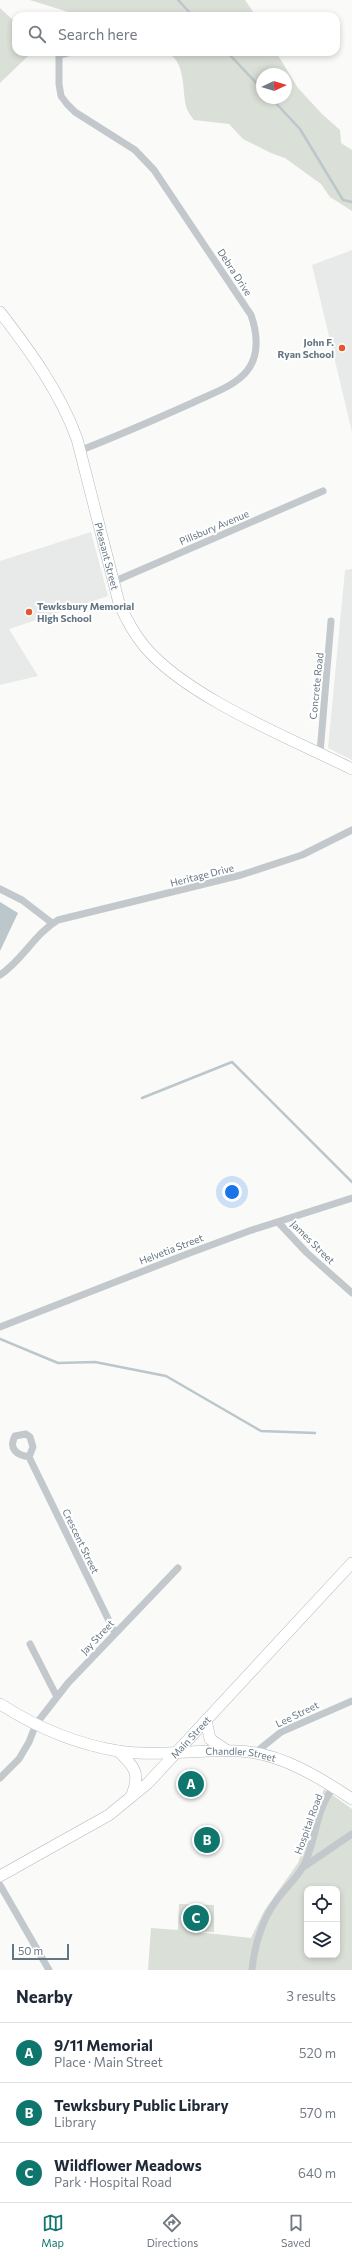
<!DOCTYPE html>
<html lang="en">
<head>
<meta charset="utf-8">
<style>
  :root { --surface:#fff; --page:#f6f6f7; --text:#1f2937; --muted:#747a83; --line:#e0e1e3; --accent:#0f766e }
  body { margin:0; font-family:Commissioner,sans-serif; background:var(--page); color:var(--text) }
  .controls { position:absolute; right:12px; bottom:12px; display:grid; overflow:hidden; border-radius:8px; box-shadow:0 2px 6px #0003 }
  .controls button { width:36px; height:36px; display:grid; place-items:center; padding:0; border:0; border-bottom:1px solid var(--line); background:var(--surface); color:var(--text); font:20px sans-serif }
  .compass { position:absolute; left:256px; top:68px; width:36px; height:36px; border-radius:50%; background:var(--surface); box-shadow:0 2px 6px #0003; rotate:86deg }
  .scale { position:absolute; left:12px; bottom:10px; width:57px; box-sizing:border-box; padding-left:4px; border:2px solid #657683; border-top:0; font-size:11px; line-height:14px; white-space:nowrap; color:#657683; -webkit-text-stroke:3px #fff; paint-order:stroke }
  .you { position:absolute; left:232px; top:1192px; width:14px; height:14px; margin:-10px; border:3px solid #fff; border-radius:50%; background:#1a73e8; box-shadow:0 0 0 6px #1a73e833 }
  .badge { display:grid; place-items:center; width:26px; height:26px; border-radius:50%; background:var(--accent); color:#fff; font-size:13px; font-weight:700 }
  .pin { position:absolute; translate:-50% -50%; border:2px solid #fff; box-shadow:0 1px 4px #0006 }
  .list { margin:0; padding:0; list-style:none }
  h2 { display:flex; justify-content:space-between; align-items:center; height:52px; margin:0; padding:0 16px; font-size:17px }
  h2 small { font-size:13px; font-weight:400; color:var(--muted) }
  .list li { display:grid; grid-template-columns:26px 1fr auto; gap:12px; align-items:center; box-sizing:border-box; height:60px; padding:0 16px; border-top:1px solid var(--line) }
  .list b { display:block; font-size:15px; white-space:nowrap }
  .list p { margin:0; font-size:13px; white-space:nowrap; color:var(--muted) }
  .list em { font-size:13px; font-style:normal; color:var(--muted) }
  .icon { flex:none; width:22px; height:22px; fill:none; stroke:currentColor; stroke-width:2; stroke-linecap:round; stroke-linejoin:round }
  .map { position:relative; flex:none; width:352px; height:1970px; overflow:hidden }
  .search { position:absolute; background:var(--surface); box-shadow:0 2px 6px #0003; left:12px; right:12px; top:12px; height:44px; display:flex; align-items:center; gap:10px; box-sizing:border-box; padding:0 14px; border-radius:12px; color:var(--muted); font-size:15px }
  .sheet { height:232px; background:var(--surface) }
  nav { display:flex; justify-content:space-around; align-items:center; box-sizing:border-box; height:56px; border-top:1px solid var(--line); background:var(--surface); font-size:11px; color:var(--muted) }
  nav a { display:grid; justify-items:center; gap:2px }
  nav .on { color:var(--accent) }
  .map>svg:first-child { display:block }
  .built { fill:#e8e9e9 }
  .green { fill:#dadfd7; fill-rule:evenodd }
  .water { fill:#bbc7cb }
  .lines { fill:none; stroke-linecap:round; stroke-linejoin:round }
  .stream { stroke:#bbc7cb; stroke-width:2.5 }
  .secondary-casing { stroke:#b3babf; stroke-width:12 }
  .street { stroke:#c3c8cc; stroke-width:7 }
  .secondary { stroke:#fff; stroke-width:11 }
  .poi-dot { fill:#e4572e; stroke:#fff; stroke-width:1.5 }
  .labels { text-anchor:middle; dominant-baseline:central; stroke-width:4; stroke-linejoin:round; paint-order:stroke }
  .street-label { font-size:10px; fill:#657683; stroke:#fff }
  .poi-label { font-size:10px; font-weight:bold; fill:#657683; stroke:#fff; text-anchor:end }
</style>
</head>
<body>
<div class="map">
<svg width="352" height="1970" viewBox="0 0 352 1970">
  <rect width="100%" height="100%" fill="#fafaf8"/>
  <path class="built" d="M352,250V432L312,265Z
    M91,532L108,596L9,629L38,676L0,685V561Z
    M352,569V760L328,748L345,570Z"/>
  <path class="green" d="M30,0H245L256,16H81Z
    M0,8L16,23V52H28V56L0,83Z
    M166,52H276L298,88L322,114L340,130L341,143L352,150V211L330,197L321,184L285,158L271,153L243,139L229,124L194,120C191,116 187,111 186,106C182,89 186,61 166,52ZM262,74H286V98H262Z
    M324,1789L352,1809V1970H148L151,1928L178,1930L179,1904L214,1905V1932H197L251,1938L264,1911L298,1863ZM307,1889H337V1955H307Z"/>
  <path class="water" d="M0,902L18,913L0,951Z"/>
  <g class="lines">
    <path class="stream" d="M178,0L193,16
      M227,52L262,89
      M271,98L300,129L343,200L352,202
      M142,1098L232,1062L352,1182
      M0,1339L58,1363L95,1362L166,1376L261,1431L315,1433"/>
    <g class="secondary-casing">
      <g id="secondary">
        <path id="s1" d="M0,312C30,351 60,392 77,439L119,603C126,619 134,634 145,647C188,698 292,739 352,769"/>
        <path id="s2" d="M0,1704C36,1727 75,1744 118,1751C157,1757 199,1749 239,1751C280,1753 319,1777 352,1799"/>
        <path d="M206,1720L210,1739L226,1750"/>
        <path d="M118,1751C135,1767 141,1774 131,1797"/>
        <path id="s3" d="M0,1876L109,1815L148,1783L352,1563"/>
      </g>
    </g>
    <path class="street" d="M59,52V84L61,96L67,104L75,112L135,150L154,170L251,315C257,332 260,355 247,371C234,387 210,394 192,403C154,420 117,436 79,451
      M60,55L71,52
      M113,582L323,491
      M320,753L331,621
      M0,889L22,900L52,923
      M0,975C23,960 34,934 58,920L241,875L302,855L352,830
      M278,1222L307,1253L352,1293
      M0,1327L187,1254L249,1231L352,1198
      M29,1457C17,1455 8,1449 15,1436L26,1434L30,1437L33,1447L29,1457L115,1633
      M30,1644L57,1697
      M255,1753L281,1732L352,1701
      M0,1778L19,1759L29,1742L36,1724L68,1683L178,1568
      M302,1868L352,1834
      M0,1885L49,1970
      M252,1970C254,1947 262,1920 276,1901C284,1889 296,1879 303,1867C316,1843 315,1809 334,1787"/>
    <use href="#secondary" class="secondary"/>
  </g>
  <g class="poi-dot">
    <circle cx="342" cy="348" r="4"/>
    <circle cx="29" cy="612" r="4"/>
  </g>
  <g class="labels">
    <g class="street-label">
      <text transform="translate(235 272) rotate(57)">Debra Drive</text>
      <text transform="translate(214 527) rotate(-23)">Pillsbury Avenue</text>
      <text stroke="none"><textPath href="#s1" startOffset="270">Pleasant Street</textPath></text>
      <text transform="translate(316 686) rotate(-84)">Concrete Road</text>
      <text transform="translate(202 875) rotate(-14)">Heritage Drive</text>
      <text transform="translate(313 1242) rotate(45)">James Street</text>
      <text transform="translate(171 1249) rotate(-21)">Helvetia Street</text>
      <text transform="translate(81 1541) rotate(64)">Crescent Street</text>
      <text transform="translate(97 1637) rotate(-47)">Jay Street</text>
      <text transform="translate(297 1714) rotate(-26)">Lee Street</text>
      <text stroke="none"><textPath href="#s3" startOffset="238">Main Street</textPath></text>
      <text stroke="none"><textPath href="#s2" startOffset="251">Chandler Street</textPath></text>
      <text transform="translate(308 1824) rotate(-70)">Hospital Road</text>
    </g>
    <g class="poi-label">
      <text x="334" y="342">John F.<tspan x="334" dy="12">Ryan School</tspan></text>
      <text x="37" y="606" text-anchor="start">Tewksbury Memorial<tspan x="37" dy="12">High School</tspan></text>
    </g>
  </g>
</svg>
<div class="controls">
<button><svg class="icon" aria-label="locate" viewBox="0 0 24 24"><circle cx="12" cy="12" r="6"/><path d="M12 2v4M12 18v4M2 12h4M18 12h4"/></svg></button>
<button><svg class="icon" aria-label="layers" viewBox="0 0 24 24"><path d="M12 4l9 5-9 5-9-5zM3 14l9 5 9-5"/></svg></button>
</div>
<svg class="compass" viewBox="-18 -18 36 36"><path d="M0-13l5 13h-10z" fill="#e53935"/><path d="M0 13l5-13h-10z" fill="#747a83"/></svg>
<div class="scale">50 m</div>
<div class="you"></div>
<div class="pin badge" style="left:191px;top:1784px">A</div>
<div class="pin badge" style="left:207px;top:1840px">B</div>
<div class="pin badge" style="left:196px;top:1918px">C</div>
<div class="search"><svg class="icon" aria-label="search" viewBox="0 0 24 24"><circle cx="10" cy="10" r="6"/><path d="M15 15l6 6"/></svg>Search here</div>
</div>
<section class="sheet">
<h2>Nearby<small>3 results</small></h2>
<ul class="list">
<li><span class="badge">A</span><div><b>9/11 Memorial</b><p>Place · Main Street</p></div><em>520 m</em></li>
<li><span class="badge">B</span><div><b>Tewksbury Public Library</b><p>Library</p></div><em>570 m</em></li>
<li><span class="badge">C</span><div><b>Wildflower Meadows</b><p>Park · Hospital Road</p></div><em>640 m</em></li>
</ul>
</section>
<nav>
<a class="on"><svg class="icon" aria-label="map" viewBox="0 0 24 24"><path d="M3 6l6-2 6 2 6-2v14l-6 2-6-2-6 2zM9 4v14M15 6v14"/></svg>Map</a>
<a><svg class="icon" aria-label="directions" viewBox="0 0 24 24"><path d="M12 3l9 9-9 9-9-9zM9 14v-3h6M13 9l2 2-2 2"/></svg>Directions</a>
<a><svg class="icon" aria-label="saved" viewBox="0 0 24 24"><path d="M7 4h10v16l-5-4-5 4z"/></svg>Saved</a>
</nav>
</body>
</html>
